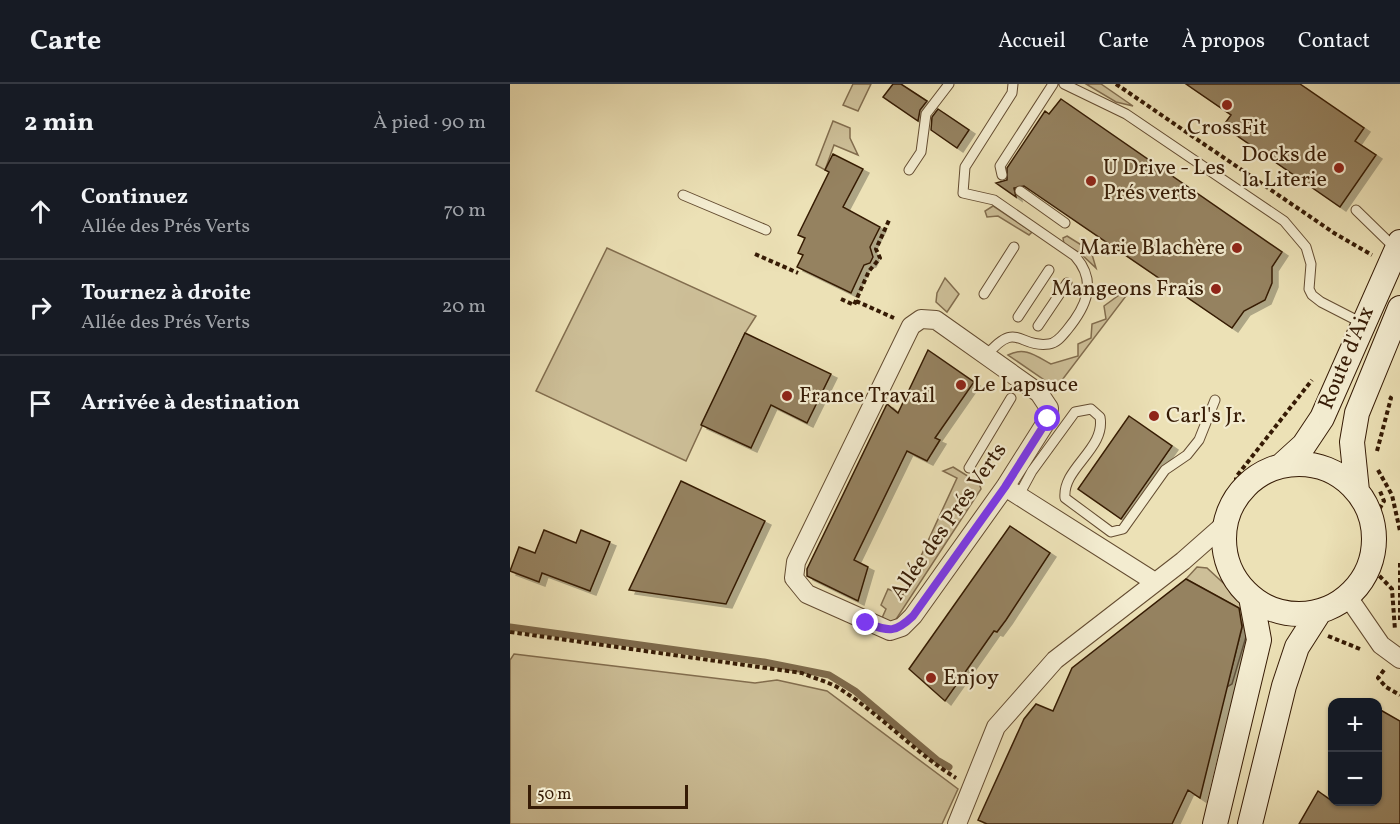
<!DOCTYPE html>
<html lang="fr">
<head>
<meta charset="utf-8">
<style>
  :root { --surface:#171b24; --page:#242831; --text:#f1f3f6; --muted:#9ea1a6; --line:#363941 }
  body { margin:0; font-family:Vollkorn,serif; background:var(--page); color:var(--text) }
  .controls { position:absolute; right:18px; bottom:18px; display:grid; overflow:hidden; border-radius:12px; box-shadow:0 2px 4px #0004 }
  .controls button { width:54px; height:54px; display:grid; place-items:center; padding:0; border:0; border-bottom:2px solid var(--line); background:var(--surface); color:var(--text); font:30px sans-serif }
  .scale { position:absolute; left:18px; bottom:15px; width:160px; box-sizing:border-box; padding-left:6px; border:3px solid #361b05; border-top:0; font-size:16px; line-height:21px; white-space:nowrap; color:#361b05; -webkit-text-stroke:4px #f3ecd0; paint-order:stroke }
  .stop { position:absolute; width:18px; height:18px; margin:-14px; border:4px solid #7c3aed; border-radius:50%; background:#fff }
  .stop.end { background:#7c3aed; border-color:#fff; box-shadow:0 2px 6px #0008 }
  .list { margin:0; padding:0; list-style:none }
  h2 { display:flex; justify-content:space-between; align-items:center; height:78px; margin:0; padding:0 24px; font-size:26px }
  h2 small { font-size:20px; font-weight:400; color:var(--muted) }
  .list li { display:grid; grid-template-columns:39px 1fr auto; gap:18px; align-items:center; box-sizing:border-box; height:96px; padding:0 24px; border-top:2px solid var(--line) }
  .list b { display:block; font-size:22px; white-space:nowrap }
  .list p { margin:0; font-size:20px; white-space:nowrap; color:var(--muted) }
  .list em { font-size:20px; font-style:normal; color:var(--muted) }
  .icon { flex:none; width:33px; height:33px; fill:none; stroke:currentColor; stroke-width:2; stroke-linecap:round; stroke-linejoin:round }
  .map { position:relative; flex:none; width:890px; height:740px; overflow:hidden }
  header { display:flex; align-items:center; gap:36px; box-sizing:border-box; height:84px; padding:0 30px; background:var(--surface); border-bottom:2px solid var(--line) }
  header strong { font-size:28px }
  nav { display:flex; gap:33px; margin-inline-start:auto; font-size:21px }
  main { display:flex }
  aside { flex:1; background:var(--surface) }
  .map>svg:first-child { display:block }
  .green { fill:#cdbf98; stroke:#826d4e; stroke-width:1.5 }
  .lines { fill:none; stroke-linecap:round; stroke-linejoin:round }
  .stream { stroke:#7e6a4b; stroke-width:7 }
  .building { fill:#958261; stroke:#361b05; stroke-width:1.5; filter:url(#shadow) }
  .service-casing { stroke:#644c31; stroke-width:11 }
  .minor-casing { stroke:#644c31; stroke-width:20 }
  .secondary-casing { stroke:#361b05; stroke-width:26 }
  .path { stroke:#361b05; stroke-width:4; stroke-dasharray:4.5 3; stroke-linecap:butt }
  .service { stroke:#f3ecd0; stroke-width:9 }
  .minor { stroke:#f3ecd0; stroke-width:18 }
  .secondary { stroke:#f3ecd0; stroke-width:24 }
  .route { stroke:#7c3aed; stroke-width:8 }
  .poi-dot { fill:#8f2418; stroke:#f3ecd0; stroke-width:2 }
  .labels { text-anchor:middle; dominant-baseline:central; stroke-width:4.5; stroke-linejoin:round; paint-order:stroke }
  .poi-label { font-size:22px; fill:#361b05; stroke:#f3ecd0; text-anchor:start }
  .street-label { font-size:22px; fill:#361b05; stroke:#f3ecd0 }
</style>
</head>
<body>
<header>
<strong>Carte</strong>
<nav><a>Accueil</a><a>Carte</a><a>À propos</a><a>Contact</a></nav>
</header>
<main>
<aside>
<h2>2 min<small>À pied · 90 m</small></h2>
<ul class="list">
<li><svg class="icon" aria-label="ahead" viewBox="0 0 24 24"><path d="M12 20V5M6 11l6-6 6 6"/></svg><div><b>Continuez</b><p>Allée des Prés Verts</p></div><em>70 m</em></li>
<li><svg class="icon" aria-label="right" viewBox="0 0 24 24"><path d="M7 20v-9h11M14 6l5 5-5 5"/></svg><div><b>Tournez à droite</b><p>Allée des Prés Verts</p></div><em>20 m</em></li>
<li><svg class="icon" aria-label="arrive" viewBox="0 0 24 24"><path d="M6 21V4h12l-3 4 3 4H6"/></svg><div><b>Arrivée à destination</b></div></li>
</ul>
</aside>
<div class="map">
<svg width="890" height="740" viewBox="0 0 890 740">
  <defs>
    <filter id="shadow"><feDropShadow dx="6" dy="4" stdDeviation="0" flood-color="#0004"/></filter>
  </defs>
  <rect width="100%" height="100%" fill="#ece1b6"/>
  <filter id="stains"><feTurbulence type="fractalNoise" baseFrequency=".00333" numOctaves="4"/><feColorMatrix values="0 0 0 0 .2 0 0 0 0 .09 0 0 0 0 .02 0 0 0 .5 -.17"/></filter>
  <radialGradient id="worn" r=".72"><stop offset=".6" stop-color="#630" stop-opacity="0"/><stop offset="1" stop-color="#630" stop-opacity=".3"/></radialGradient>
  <path class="green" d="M343,0H361L348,27L333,21Z
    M576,0H591L623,22L606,18Z
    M323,37L340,44V54L348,71L324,61L315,86L306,81Z
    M483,122L522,148L519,151L488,132L477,133L475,127Z
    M557,152L581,167L586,184L570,169L554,160L553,154Z
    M97,164L246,232L235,249L176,377L26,307Z
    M435,194L449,210L437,228L426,218L427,209Z
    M612,209L616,212L546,304L498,271C515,262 526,272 541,280L568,272V260L581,254L582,240L596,235L594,222Z
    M443,383L469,399L471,405L383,540L372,534L376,525L371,521L378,505L393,511L447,394L433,387Z
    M687,483L697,484L735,519L741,536L722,600L717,603L736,528L676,495Z
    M4,570L245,599L267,596L317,607L448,705L432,740H0V576Z"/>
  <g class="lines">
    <path class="stream" d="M0,543L254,578L319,591L345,607L427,676L439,683"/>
  </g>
  <path class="building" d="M383,0H391L417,17L410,26L408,37L373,13Z
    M676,0H790L854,44L845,57L866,71L830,123L713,42L721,31Z
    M551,15L772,168L762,183V199L755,216L734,227L722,244L514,102L504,104L506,113L486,99L497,96V84L535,27L539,30Z
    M428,25L459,46L447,64L421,46L422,33Z
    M323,70L353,85L333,123L370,143L360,163L363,173L360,179L354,181L341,209L287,183L293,171L288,169L295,154L288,151L319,88L315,86Z
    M235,249L321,290L297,339L261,321L241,364L191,341Z
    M418,266L464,298L425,354L430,356L417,377L397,367L344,476L358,483L348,517L297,492V485L377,320L388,329Z
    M619,332L662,362L611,435L568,405Z
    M171,397L255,437L216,520L119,506Z
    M500,442L540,469L496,536L487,548L484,547L435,617L399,585Z
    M34,446L66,459L71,446L100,458L80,507L32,489L29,498L0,487L9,463L25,469Z
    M676,495L729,524L732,543L690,714L678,706L662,740H477L468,736L514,635L526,620L543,627L562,584Z
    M867,624L890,637V740H789L808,707L822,717H867Z"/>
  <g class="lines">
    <g class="service-casing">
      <path id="service" d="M554,0L616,30L774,137L796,163L801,180L799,205L802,211L811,218L852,239
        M399,86L411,68L416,30L439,0
        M492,91L490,82L543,0
        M510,107L555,139
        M173,111L256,146
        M846,126L885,164
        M474,210L504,163
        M508,233L539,186
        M528,242L557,199
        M476,272C507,235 508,264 539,260C547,259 552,252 557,246C576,223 588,198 565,172L484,116L453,109L455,83L502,9L503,0
        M459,384L501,314
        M509,411L522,387L565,328L581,325L590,333C596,365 552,384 555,414L601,448L613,445L655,386L677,371L689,356L705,316"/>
    </g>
    <g class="minor-casing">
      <path id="minor" d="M411,235L426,236L529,309L539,324L538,335L495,403L403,532L392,543L380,547L297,510L284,494L286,478L401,242Z
        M495,403L645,498
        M838,513L871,561L890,575
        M447,740L486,643L545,576L673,477L715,440"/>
    </g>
    <g class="secondary-casing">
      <path id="secondary" d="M714 455a75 75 0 1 1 150 0a75 75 0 1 1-150 0Z
        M772,381L794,361L812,334L890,158
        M847,407L842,358L847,329L890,224
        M705,740L749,556L741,513
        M740,740L774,602L787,563L810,527"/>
    </g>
    <path class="path" d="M606,0L824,149L862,171
      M245,170L288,189
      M331,215L344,221L359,187L370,174L366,165L380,134
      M346,217L384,234
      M867,367L881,314L877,312
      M868,386L882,411L890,447
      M726,413V393L802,296
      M862,438L874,417L870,407
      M890,479V537
      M859,481L882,505L885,546
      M0,548L292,589C303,594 316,597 327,603C369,629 403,667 446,694
      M818,552L850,565
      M874,586L868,594L876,603L890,611"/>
    <use href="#service" class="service"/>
    <use href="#minor" class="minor"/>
    <use href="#secondary" class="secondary"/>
  </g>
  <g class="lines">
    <path class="route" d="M356,539C379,547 384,550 403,532L495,403L538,335"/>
  </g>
  <g class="poi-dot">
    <circle cx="717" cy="21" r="6"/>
    <circle cx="829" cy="84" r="6"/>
    <circle cx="581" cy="97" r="6"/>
    <circle cx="727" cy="164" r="6"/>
    <circle cx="706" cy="205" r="6"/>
    <circle cx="451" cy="301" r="6"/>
    <circle cx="277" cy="312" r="6"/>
    <circle cx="644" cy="332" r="6"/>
    <circle cx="421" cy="594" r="6"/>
  </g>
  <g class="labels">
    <g class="poi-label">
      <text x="717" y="44" text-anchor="middle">CrossFit</text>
      <text x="817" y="71" text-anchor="end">Docks de<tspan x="817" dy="25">la Literie</tspan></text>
      <text x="593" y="84">U Drive - Les<tspan x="593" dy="25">Prés verts</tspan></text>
      <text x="715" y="164" text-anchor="end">Marie Blachère</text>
      <text x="694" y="205" text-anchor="end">Mangeons Frais</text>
      <text x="463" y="301">Le Lapsuce</text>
      <text x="289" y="312">France Travail</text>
      <text x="656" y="332">Carl's Jr.</text>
      <text x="433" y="594">Enjoy</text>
    </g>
    <g class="street-label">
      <text transform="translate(837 274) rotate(-67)">Route d'Aix</text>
      <text transform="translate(439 438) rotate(-55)">Allée des Prés Verts</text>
    </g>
  </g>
  <rect width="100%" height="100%" filter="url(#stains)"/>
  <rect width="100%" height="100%" fill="url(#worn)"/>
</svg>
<div class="controls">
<button>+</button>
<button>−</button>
</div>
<div class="scale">50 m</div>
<div class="stop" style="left:538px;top:335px"></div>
<div class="stop end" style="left:356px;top:539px"></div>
</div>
</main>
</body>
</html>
